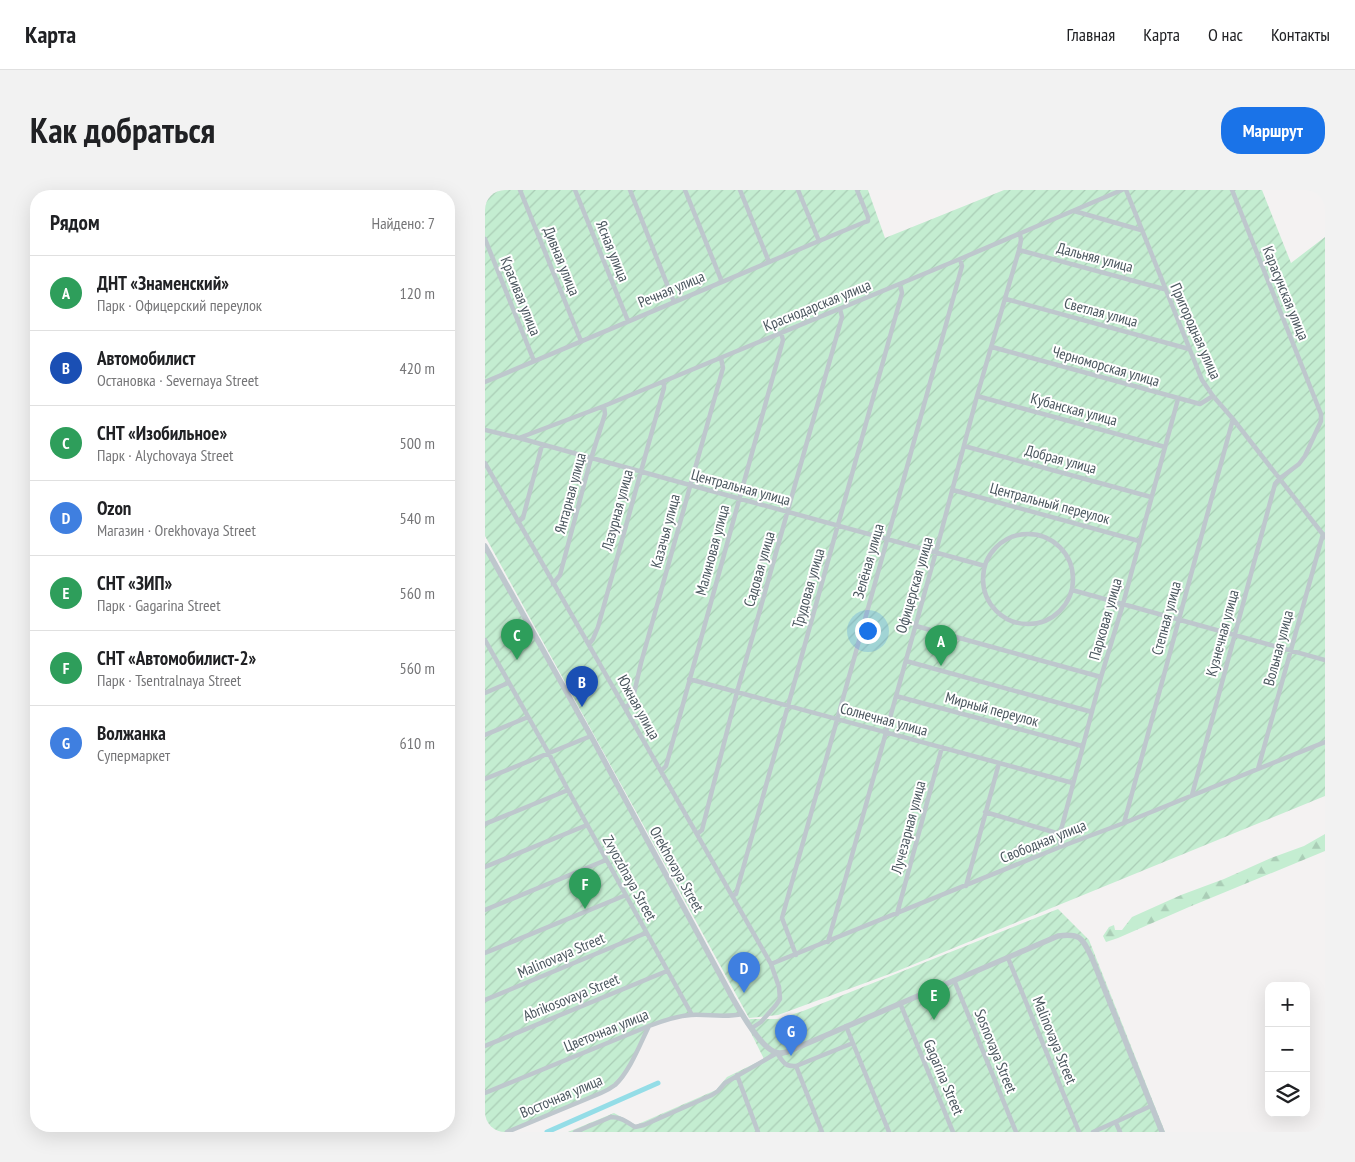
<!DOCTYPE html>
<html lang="ru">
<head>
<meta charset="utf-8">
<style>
  :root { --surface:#fff; --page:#f2f2f2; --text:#202124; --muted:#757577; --line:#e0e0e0; --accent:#1a73e8 }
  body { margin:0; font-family:"PT Sans Narrow",sans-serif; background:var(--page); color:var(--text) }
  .controls { position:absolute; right:15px; bottom:15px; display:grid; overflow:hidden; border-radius:10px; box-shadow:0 5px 20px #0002 }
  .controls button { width:45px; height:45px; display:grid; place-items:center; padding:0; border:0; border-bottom:1px solid var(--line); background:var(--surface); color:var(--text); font:25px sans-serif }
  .you { position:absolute; left:382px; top:440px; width:18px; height:18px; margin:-12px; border:4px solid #fff; border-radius:50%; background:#1a73e8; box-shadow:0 0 0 8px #1a73e833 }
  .badge { display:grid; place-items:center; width:32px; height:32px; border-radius:50%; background:var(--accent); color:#fff; font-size:16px; font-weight:700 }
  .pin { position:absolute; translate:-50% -41px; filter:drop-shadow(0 1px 2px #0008) }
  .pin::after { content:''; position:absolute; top:26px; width:18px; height:15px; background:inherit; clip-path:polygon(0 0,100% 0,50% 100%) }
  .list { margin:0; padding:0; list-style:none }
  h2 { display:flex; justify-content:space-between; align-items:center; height:65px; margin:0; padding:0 20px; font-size:21px }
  h2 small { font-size:16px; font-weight:400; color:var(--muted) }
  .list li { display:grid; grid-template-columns:32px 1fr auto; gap:15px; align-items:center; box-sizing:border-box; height:75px; padding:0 20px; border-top:1px solid var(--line) }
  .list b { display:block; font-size:19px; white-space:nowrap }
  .list p { margin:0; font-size:16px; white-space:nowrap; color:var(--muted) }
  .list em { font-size:16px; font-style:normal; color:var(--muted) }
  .icon { flex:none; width:28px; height:28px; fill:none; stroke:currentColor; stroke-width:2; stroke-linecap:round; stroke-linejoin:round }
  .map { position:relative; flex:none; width:840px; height:942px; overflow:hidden; border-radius:20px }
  header { display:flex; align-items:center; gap:30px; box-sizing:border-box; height:70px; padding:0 25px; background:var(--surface); border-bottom:1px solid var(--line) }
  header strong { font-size:24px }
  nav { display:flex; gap:28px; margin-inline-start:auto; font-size:18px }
  .intro { display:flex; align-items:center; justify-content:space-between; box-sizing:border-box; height:120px; padding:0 30px }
  h1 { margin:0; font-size:35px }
  .button { padding:12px 22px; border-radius:20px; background:var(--accent); color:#fff; font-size:18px; font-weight:700 }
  main { display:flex; gap:30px; padding:0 30px }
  aside { flex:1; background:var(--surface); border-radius:20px; box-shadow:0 5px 20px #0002 }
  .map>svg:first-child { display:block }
  .forest { fill:url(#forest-firs) }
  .garden { fill:url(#garden-furrows) }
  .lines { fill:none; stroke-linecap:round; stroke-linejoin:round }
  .canal { stroke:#94dde7; stroke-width:5 }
  .minor { stroke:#bec7cd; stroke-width:4.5 }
  .tertiary { stroke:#bec7cd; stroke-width:5.5 }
  .labels { text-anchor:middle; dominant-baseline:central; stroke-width:4; stroke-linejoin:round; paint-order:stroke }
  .street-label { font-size:15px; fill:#4a565e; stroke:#fff }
</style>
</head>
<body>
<header>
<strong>Карта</strong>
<nav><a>Главная</a><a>Карта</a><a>О нас</a><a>Контакты</a></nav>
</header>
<div class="intro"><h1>Как добраться</h1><a class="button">Маршрут</a></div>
<main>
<aside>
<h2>Рядом<small>Найдено: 7</small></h2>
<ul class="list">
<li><span class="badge" style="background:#2e9e5b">A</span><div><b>ДНТ «Знаменский»</b><p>Парк · Офицерский переулок</p></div><em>120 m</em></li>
<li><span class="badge" style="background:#1a4fb4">B</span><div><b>Автомобилист</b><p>Остановка · Severnaya Street</p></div><em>420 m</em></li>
<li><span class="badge" style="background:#2e9e5b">C</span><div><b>СНТ «Изобильное»</b><p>Парк · Alychovaya Street</p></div><em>500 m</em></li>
<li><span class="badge" style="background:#3f7fe0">D</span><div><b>Ozon</b><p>Магазин · Orekhovaya Street</p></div><em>540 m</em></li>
<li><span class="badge" style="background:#2e9e5b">E</span><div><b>СНТ «ЗИП»</b><p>Парк · Gagarina Street</p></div><em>560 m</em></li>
<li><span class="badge" style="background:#2e9e5b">F</span><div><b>СНТ «Автомобилист-2»</b><p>Парк · Tsentralnaya Street</p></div><em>560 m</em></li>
<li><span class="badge" style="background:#3f7fe0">G</span><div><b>Волжанка</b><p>Супермаркет</p></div><em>610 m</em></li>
</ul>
</aside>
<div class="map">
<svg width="840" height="942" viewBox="0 0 840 942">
  <defs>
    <pattern id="forest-firs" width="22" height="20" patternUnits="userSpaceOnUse" patternTransform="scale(1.25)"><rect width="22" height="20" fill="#c4edd1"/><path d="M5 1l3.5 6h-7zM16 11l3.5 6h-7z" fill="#aacdb6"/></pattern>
    <pattern id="garden-furrows" width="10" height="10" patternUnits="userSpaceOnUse" patternTransform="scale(1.25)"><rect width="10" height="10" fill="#c4edd1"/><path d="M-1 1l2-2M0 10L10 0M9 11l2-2" fill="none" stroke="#aacdb6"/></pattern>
  </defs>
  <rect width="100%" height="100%" fill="#f4f2f2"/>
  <path class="forest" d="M840,644V661L704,717L633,748L621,752L618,746L624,737L629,735L630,740H637L647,727L696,705L739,689L786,668L819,656Z"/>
  <path class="garden" d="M0,0H383L400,48L519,0H777L806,73L840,47V606L410,782L293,825L264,828L0,346Z
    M0,356L257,824L207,825L164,835L143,877L129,896L22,942H0Z
    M573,719L604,750L680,942H83L129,923L151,935L231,900L242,887L279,869L260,831L266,829H293L318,821Z"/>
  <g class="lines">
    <path class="canal" d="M62,942L173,893"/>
    <path class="minor" d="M35,0L96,151
      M90,0L143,131
      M145,0L189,112
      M200,0L237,92
      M255,0L284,72
      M313,0L334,51
      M641,0L717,190L728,206L748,229L840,347
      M589,21L656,40
      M0,49L49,171
      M534,60L679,99
      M521,109L704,159
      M507,157L715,214L728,206
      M0,192L334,51L380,32L383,31V27L372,0
      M492,206L680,257
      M0,240L34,248L500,376
      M34,248L119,216L475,69L637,0
      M479,256L666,307
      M0,273L286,774L294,797L295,809L291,815L276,832L267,838
      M468,300L654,351
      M33,332L38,328L57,255
      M498 389a45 45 0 1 1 90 0a45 45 0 1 1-90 0Z
      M68,394L75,385L105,272L120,224L119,216
      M587,400L840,470
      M431,436L616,487
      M0,450L63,562L83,600L207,825
      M104,454L108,449L113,437L179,198V191
      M421,471L607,522
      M204,489L588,593
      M0,503L23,493
      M411,506L597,556
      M140,518L147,512L156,473L238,178L236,168
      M0,545L43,527
      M773,579L838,344
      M176,581L181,576L298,150L296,143
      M0,589L106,546
      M707,605L790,294L794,289L814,274L820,266L836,231V224L747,0
      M500,622L575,644
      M639,633L748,229
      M0,634L83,600
      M212,644L217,640L252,502L357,127L355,119
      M575,657V644L616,487L638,414L693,209
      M0,677L102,635
      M481,696L514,573
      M247,706L251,704L417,103L415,94
      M0,720L121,670
      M412,724L457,557
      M343,752L452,358L492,206L534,60L536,50L535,44
      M0,763L141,705
      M311,765L297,728L402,350L477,76L475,69
      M523,768L594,942
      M286,774L575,657L639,633L840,552
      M469,790L531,942
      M0,810L161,743
      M415,813L468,942
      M361,836L404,942
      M0,856L182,781
      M311,876L368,853
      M252,885L273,942
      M0,903L164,836C177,831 192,826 206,825C223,824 240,828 257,824
      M631,933L635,942
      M22,942L116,903C121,901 126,898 130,895C145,881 155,854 164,836
      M90,942L126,927C136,927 142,932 150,937L159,935L227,905L233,901L240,893L292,863C298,872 300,877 311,876L337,942
      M608,942L666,916"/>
    <path class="tertiary" d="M0,356L106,546L247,807C255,821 275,857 290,862C294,864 298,863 302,862L573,746C596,743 597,748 607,768L677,942"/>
  </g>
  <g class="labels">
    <g class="street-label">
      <text transform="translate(128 61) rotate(68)">Ясная улица</text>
      <text transform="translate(610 67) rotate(15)">Дальняя улица</text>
      <text transform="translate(77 71) rotate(68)">Дивная улица</text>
      <text transform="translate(186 99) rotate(-23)">Речная улица</text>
      <text transform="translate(801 103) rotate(68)">Карасунская улица</text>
      <text transform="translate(36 106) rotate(68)">Красивая улица</text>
      <text transform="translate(332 115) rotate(-22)">Краснодарская улица</text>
      <text transform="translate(616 122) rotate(15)">Светлая улица</text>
      <text transform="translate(711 141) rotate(66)">Пригородная улица</text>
      <text transform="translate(621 176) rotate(16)">Черноморская улица</text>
      <text transform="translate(589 219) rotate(15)">Кубанская улица</text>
      <text transform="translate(576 269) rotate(15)">Добрая улица</text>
      <text transform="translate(256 297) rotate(15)">Центральная улица</text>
      <text transform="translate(85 303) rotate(-75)">Янтарная улица</text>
      <text transform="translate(565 313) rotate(15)">Центральный переулок</text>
      <text transform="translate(132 320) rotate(-75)">Лазурная улица</text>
      <text transform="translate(180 341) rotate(-75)">Казачья улица</text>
      <text transform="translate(227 360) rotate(-75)">Малиновая улица</text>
      <text transform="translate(383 371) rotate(-74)">Зелёная улица</text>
      <text transform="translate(274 379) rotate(-74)">Садовая улица</text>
      <text transform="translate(429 395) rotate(-74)">Офицерская улица</text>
      <text transform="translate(323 398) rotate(-74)">Трудовая улица</text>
      <text transform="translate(681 428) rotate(-75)">Степная улица</text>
      <text transform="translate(620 429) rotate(-74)">Парковая улица</text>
      <text transform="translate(737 443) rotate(-75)">Кузнечная улица</text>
      <text transform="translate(793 458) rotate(-75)">Вольная улица</text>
      <text transform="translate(154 517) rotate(61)">Южная улица</text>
      <text transform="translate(507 519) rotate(15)">Мирный переулок</text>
      <text transform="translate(399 529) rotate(15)">Солнечная улица</text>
      <text transform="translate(423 637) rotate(-75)">Лучезарная улица</text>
      <text transform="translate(558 651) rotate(-22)">Свободная улица</text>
      <text transform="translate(192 679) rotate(61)">Orekhovaya Street</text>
      <text transform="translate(145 688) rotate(61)">Zvyozdnaya Street</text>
      <text transform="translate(76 765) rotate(-23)">Malinovaya Street</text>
      <text transform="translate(86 807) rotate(-22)">Abrikosovaya Street</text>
      <text transform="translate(121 840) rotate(-22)">Цветочная улица</text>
      <text transform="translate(570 850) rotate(68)">Malinovaya Street</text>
      <text transform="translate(511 861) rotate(68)">Sosnovaya Street</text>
      <text transform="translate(459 887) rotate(67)">Gagarina Street</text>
      <text transform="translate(76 906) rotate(-23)">Восточная улица</text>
    </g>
  </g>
</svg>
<div class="controls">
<button>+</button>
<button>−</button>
<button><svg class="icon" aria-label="layers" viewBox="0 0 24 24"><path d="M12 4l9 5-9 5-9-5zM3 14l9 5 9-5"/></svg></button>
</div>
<div class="you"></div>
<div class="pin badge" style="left:456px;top:476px;background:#2e9e5b">A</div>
<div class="pin badge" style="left:97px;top:517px;background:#1a4fb4">B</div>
<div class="pin badge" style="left:32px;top:470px;background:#2e9e5b">C</div>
<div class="pin badge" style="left:259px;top:803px;background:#3f7fe0">D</div>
<div class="pin badge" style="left:449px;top:830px;background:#2e9e5b">E</div>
<div class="pin badge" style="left:100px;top:719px;background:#2e9e5b">F</div>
<div class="pin badge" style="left:306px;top:866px;background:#3f7fe0">G</div>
</div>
</main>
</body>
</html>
